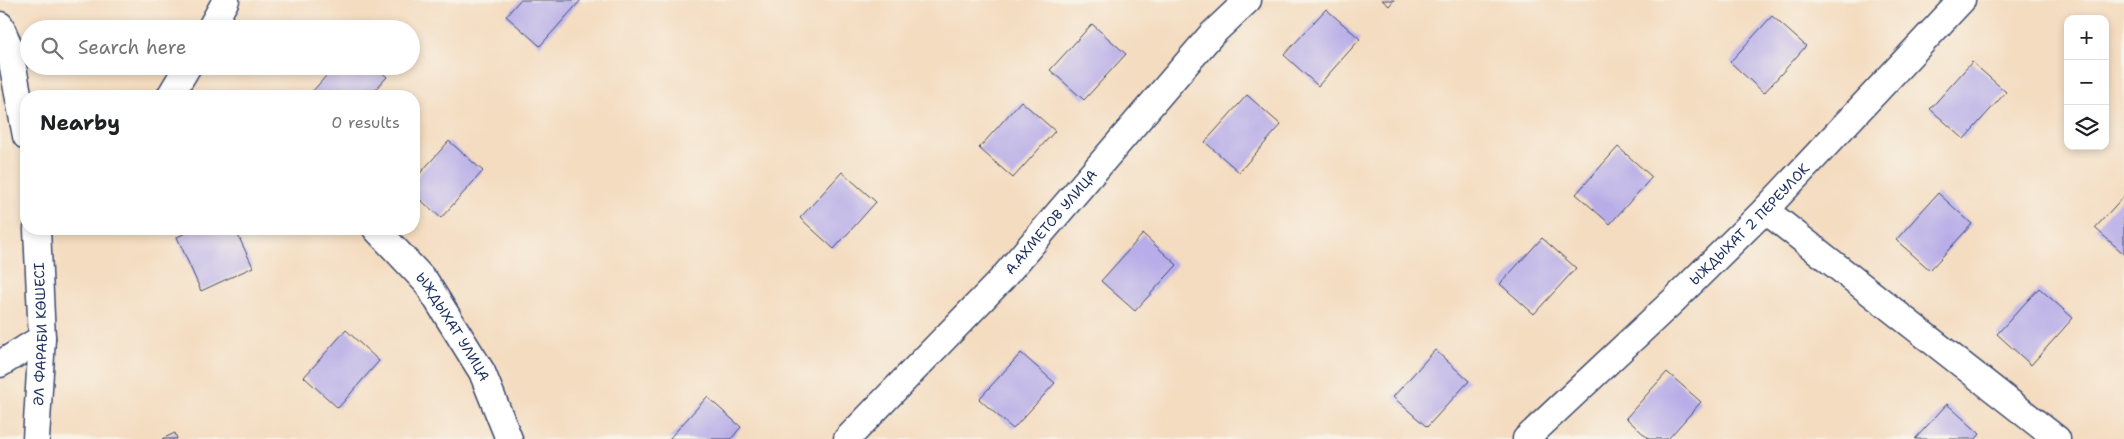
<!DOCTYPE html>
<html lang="en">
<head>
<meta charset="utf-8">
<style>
  :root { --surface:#fff; --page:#f6f6f6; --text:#202124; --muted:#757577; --line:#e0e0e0 }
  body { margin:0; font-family:"Shantell Sans",sans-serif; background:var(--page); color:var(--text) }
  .controls { position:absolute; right:15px; top:15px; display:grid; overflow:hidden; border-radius:10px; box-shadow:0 2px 8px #0003 }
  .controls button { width:45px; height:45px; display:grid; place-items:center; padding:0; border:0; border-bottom:1px solid var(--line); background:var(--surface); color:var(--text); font:25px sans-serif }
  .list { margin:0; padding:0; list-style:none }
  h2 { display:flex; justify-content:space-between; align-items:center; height:65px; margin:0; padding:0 20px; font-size:21px }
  h2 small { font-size:16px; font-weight:400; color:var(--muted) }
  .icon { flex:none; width:28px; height:28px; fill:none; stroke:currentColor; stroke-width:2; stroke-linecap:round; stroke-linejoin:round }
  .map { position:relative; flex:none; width:2124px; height:439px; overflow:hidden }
  .search { position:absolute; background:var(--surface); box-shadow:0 2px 8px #0003; left:20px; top:20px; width:400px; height:55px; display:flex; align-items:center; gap:12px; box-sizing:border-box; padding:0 18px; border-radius:28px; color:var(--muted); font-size:19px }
  .panel { position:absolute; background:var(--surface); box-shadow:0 2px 8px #0003; left:20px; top:90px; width:400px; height:145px; border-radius:20px }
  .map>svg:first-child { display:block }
  .building { fill:#b8ade8 }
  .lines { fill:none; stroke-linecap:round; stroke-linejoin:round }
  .street-casing { stroke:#3c496d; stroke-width:29 }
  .street { stroke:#fff; stroke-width:26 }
  .labels { text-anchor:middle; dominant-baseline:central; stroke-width:4; stroke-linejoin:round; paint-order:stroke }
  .street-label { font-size:14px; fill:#1b2f5e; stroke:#f7f3e8 }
</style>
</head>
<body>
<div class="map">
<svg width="2124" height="439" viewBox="0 0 2124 439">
  <rect width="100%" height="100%" fill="#f7f3e8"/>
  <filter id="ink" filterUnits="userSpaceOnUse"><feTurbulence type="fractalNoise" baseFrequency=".02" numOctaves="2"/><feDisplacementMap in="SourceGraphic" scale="10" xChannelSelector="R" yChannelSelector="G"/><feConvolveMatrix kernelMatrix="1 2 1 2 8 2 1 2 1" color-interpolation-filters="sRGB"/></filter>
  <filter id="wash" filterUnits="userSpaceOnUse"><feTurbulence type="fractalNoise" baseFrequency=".0096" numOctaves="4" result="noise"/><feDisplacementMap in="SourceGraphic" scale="20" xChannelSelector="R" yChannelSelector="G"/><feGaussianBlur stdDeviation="1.12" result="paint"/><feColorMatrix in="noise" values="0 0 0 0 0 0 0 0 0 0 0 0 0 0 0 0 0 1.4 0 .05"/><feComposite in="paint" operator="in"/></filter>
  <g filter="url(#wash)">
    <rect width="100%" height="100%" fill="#f4dcc0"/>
    <g id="blocks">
      <path class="building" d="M520,0H581L540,46L506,16Z
        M1382,0H1394L1389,6Z
        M1326,9L1360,39L1318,86L1284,55Z
        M1772,16L1806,46L1764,93L1730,62Z
        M1092,24L1126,54L1084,100L1050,70Z
        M1972,62L2006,92L1964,139L1930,109Z
        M335,66H375L387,77L369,96H314L311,93Z
        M1247,95L1281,125L1239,172L1205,142Z
        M1021,101L1055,131L1013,178L979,148Z
        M449,141L483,171L441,218L414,194V180Z
        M1618,147L1652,177L1610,224L1576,194Z
        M842,172L876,202L834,249L800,218Z
        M1938,193L1972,224L1930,270L1896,240Z
        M2124,196V254L2095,228Z
        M195,229H235L253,267L201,291L177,237Z
        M1143,234L1177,265L1135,311L1101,281Z
        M1542,238L1576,268L1534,314L1500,284Z
        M2039,288L2073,318L2031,365L1997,334Z
        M346,330L379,361L338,408L304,377Z
        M1435,350L1469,381L1427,427L1393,397Z
        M1021,353L1055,383L1013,429L979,399Z
        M1667,372L1701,402L1668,439H1649L1626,418Z
        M707,397L741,427L731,439H669Z
        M1947,404L1980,434L1976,439H1915Z
        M175,433L177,439H162Z"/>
    </g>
  </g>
  <g filter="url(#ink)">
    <use href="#blocks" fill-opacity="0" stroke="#3c496d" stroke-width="1"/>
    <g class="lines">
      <g class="street-casing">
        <g id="street">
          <path d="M0,25L9,46L26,136"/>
          <path d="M210,29L226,0"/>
          <path d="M170,96L188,66"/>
          <path d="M1765,210L2057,439"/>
          <path id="s1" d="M376,229L426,282L482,372L509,439"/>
          <path d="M0,364L42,338"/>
          <path id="s2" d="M36,439L42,338L37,229"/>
          <path id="s3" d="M847,439L1001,280L1211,35L1248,0"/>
          <path id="s4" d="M1526,439L1674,300L1765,210L1962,0"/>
        </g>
      </g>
      <use href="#street" class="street"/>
    </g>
  </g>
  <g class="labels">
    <g class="street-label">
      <text stroke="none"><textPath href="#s3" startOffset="298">А.АХМЕТОВ УЛИЦА</textPath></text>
      <text stroke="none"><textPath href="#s4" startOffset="310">ЫЖДЫХАТ 2 ПЕРЕУЛОК</textPath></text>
      <text stroke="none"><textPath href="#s1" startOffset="125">ЫЖДЫХАТ УЛИЦА</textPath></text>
      <text stroke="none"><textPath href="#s2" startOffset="105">ӘЛ ФАРАБИ КӨШЕСІ</textPath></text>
    </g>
  </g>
</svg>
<div class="controls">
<button>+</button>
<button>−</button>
<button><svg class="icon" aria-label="layers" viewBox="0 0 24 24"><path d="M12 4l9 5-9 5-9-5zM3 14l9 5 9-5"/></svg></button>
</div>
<div class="search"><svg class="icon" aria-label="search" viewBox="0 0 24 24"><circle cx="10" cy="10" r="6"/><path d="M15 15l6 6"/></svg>Search here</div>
<section class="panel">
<h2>Nearby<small>0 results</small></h2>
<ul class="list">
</ul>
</section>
</div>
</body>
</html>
